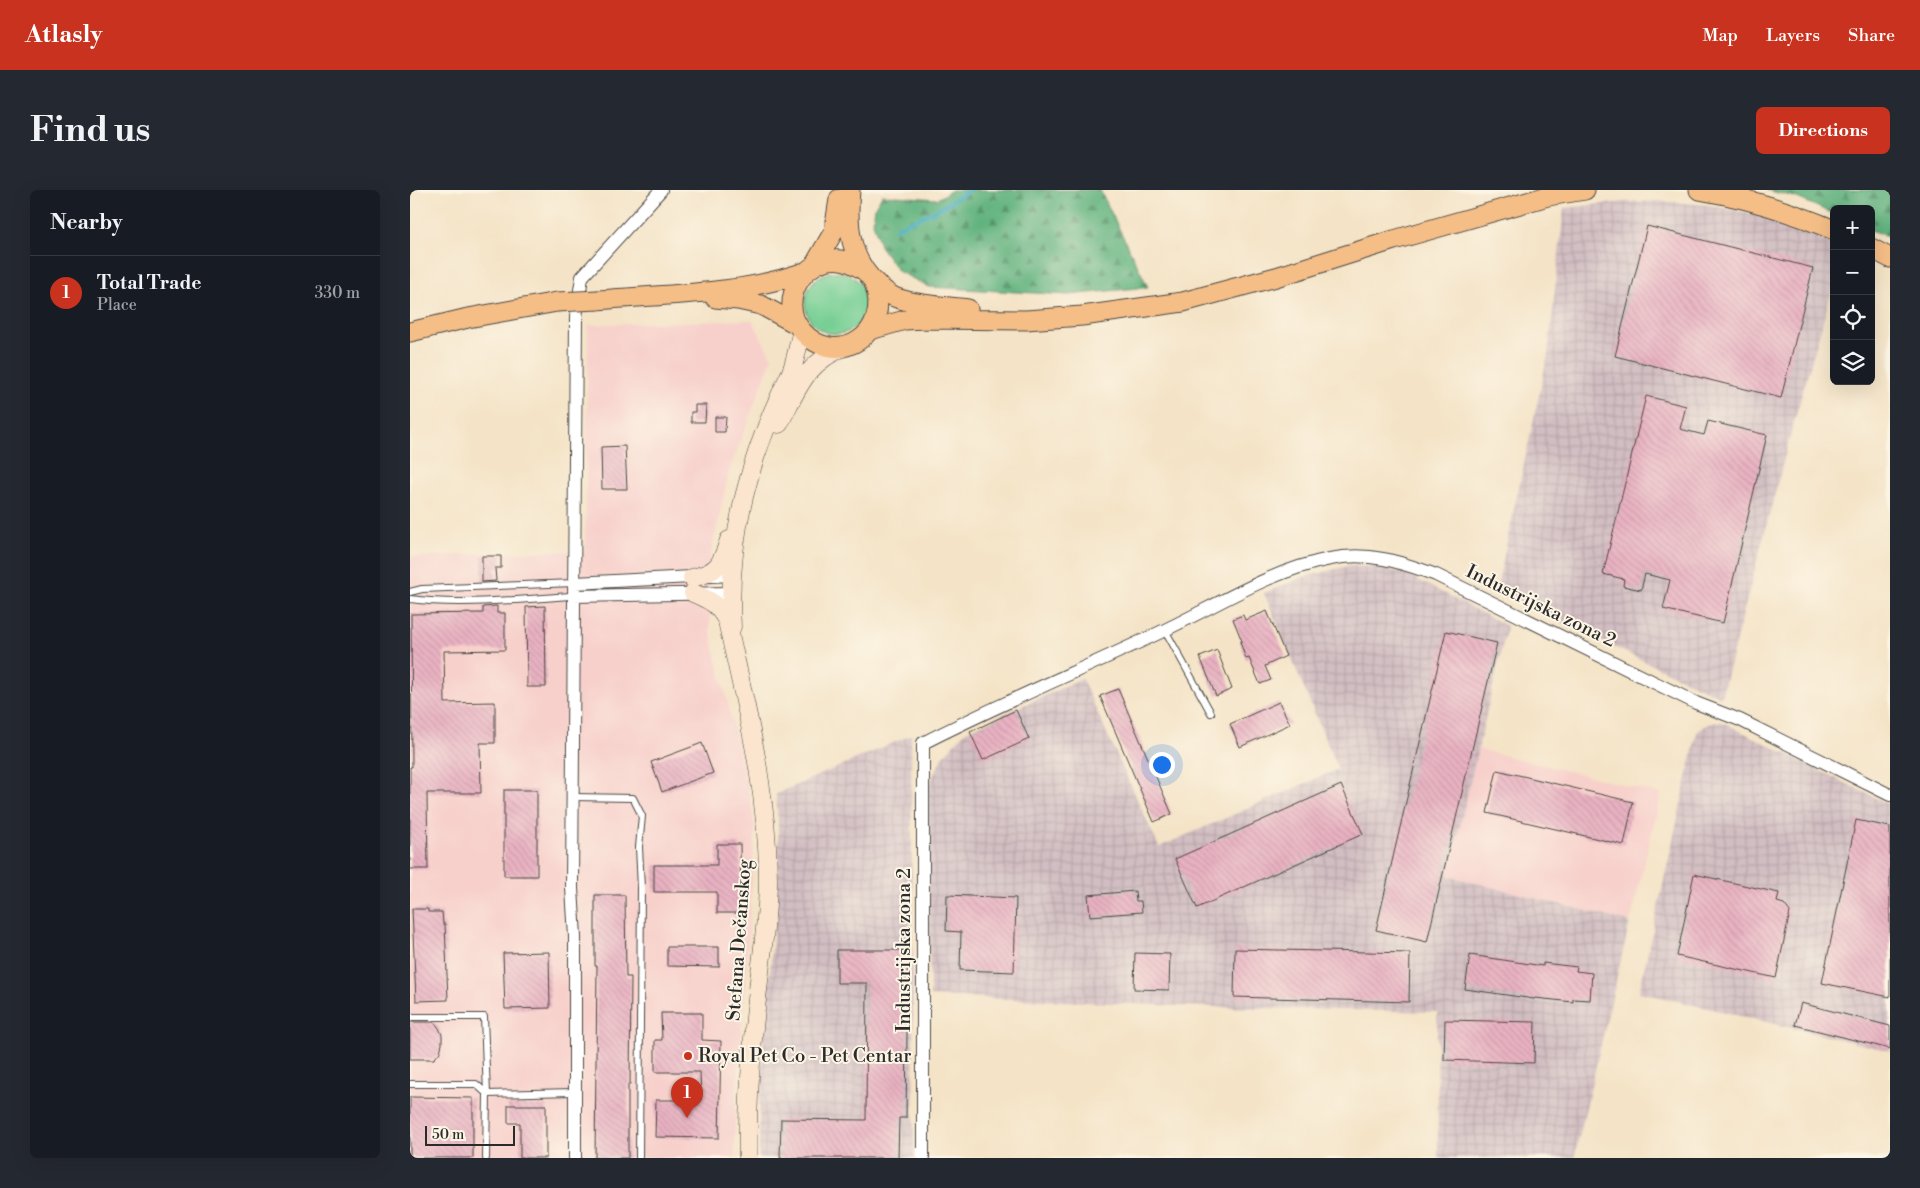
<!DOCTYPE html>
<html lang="en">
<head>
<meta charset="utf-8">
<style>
  :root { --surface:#171b24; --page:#242831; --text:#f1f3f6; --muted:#9ea1a6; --line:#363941; --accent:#c8321e }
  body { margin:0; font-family:"Libre Bodoni",serif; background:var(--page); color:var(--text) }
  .controls { position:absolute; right:15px; top:15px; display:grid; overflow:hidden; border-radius:8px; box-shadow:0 5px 20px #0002 }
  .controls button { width:45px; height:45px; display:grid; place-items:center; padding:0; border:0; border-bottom:1px solid var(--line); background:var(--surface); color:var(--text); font:25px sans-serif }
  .scale { position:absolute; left:15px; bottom:12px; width:90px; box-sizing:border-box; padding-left:5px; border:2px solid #2b2b2b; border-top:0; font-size:14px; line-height:18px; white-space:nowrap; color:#2b2b2b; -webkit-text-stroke:4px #fcf5e5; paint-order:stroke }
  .you { position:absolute; left:751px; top:574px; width:18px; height:18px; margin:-12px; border:4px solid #fff; border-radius:50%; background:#1a73e8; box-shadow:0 0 0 8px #1a73e833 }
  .badge { display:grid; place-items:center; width:32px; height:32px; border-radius:50%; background:var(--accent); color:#fff; font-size:16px; font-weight:700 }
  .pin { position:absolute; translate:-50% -41px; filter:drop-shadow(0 1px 2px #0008) }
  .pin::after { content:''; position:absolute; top:26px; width:18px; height:15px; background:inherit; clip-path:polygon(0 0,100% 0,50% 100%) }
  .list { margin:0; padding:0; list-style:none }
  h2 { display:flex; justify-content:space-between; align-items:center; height:65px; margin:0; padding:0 20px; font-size:21px }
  h2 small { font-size:16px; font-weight:400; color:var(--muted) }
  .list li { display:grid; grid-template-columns:32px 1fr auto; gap:15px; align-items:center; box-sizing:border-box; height:75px; padding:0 20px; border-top:1px solid var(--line) }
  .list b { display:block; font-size:19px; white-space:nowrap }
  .list p { margin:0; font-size:16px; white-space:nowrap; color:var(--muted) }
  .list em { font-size:16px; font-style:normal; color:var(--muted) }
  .icon { flex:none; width:28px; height:28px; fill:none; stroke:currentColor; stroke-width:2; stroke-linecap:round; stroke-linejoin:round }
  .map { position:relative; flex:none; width:1480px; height:968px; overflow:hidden; border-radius:8px }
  header { display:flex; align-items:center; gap:30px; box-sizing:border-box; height:70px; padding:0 25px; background:var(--accent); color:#fff }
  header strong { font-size:24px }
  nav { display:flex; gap:28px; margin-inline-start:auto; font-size:18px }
  .intro { display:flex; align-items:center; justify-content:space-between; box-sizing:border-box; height:120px; padding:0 30px }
  h1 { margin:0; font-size:35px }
  .button { padding:12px 22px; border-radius:8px; background:var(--accent); color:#fff; font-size:18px; font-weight:700 }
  main { display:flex; gap:30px; padding:0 30px }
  aside { flex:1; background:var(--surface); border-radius:8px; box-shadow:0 5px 20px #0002 }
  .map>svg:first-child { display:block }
  .built { fill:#f7d0cb }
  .industrial { fill:url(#industrial-grid) }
  .grass { fill:#77cf94; stroke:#517d60 }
  .forest { fill:url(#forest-firs); stroke:#466e54 }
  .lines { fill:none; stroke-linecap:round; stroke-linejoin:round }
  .stream { stroke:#40abc0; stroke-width:4 }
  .building { fill:url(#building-back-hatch) }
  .service-casing { stroke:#494742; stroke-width:8 }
  .minor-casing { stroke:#494742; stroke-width:14 }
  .secondary-casing { stroke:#494742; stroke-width:19 }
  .primary-casing { stroke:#494742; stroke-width:21 }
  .service { stroke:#fff; stroke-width:6 }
  .minor { stroke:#fff; stroke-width:12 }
  .secondary { stroke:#fbe5cf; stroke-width:18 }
  .primary { stroke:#f6be87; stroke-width:19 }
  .primary-bridge-casing { stroke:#494742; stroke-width:21; stroke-linecap:butt }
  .primary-bridge { stroke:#f6be87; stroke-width:19 }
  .poi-dot { fill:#c8321e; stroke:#fcf5e5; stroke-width:2 }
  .labels { text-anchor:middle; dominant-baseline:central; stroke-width:4; stroke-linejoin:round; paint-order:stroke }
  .street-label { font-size:19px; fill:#2b2b2b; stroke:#fcf5e5 }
  .poi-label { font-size:19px; fill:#2b2b2b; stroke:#fcf5e5; text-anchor:start }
</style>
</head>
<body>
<header>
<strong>Atlasly</strong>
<nav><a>Map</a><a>Layers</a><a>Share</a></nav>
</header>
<div class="intro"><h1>Find us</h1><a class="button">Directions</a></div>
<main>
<aside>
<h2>Nearby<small></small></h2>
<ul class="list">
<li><span class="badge">1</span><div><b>Total Trade</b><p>Place</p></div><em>330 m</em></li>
</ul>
</aside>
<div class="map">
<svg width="1480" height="968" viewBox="0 0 1480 968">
  <defs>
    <pattern id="industrial-grid" width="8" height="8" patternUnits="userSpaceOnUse" patternTransform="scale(1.25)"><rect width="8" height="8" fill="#d2bec2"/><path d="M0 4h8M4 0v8" fill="none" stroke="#b4a3a7"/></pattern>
    <pattern id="forest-firs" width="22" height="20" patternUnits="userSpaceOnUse" patternTransform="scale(1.25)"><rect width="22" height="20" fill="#61b27e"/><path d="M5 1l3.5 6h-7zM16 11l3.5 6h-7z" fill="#509167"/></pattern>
    <pattern id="building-back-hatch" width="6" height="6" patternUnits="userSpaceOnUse" patternTransform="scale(1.25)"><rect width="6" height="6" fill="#e9b2c2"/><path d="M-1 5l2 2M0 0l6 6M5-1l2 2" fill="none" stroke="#c899a7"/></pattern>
  </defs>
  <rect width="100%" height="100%" fill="#fcf5e5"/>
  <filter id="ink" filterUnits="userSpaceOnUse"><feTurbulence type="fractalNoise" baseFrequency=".02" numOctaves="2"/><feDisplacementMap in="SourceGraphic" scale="10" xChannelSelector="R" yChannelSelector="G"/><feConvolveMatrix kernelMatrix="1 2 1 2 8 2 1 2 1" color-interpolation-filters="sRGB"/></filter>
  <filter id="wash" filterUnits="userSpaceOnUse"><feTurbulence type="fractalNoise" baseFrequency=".0096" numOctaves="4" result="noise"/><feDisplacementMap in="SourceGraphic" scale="20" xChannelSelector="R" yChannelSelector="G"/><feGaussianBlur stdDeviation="1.12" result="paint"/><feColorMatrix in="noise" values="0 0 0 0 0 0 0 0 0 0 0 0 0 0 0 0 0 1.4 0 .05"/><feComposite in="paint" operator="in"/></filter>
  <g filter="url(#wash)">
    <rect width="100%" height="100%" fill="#f4e3c6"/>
    <path class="built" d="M342,130L362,168L319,282L300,368V440L337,592L345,635L339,745L325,919V968H0V367L147,361L175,362L178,135Z
      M1068,559L1251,604L1220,732L1038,686Z"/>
    <path class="industrial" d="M1251,11L1298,15L1336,22L1376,34L1424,54V94L1383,235L1311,507L1086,402L1138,164L1154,18L1212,12Z
      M938,376L970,377L997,384L1097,436L1038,686L1220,732L1164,968H1028L1027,822L799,817L520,806L518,597L533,566L556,541L672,489L749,657L928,579L854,403L893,387Z
      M1310,531L1480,615V861L1229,802L1287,542L1298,534Z
      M501,545L504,968H349L350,888L368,696V630L366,604Z"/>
    <path class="grass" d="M395 113a31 31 0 1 1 62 0a31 31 0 1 1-62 0Z"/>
    <path class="forest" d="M542,0H690L738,97L659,105L519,97L488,81L470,56L463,32L465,17L472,5L527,9Z
      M1356,0H1480V48L1461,40V19H1424V24L1385,7Z"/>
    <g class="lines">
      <path class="stream" d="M486,38L527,20L560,0"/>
    </g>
    <g id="blocks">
      <path class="building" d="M1237,36L1403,78L1371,208L1205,166Z
        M1236,206L1276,216L1270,239L1294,245L1298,231L1357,245L1313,433L1253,419L1260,390L1235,384L1231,400L1213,396L1214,389L1193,384Z
        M285,215H296L295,232H281V222H285Z
        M305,227H316L315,242H305Z
        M215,256L217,299H192L191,257Z
        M72,366H91V378H85L86,391L72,392Z
        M87,416V423H95V460L34,461L35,513L85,512V553H70L71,603H17L18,679H0V577H2L1,424L73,423V417Z
        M135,416L136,497H117L116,417Z
        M857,421L876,466L855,476L861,490L850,494L839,468L836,469L830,452L832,451L823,429L833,425L835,430Z
        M1036,441L1087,453L1017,752L966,740Z
        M807,460L822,499L806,506L790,467Z
        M708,499L762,624L744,632L690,506Z
        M869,512L880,534L830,557L820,534Z
        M606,520L619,549L573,570L560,542Z
        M292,553L303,583L252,602L241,572Z
        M1087,580L1223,612L1214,655L1077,623Z
        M931,595L953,644L787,718L765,669Z
        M94,600H127V686H94Z
        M1446,630L1480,637V807L1412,793Z
        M307,654H330L331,723H307V702H244V675H307Z
        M1284,684L1369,703L1367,712L1374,714L1380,722L1366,788L1267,766Z
        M725,701L726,711H731L732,722L680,726L678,705Z
        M185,705H215L216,787H221L220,894H218V968H185L187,776H185Z
        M537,705L606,708L604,782L550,780L551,742L536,741Z
        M2,719H18V722H32L33,734H35L38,810L6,811Z
        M257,757H309V777L257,776Z
        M825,759L1000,763L999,812L824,807Z
        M427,760H498L496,928H489L488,968H370L371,929L456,930L457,793H427Z
        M139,762L140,818L95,819L93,763Z
        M725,763L760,764L759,800L724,799Z
        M1060,765L1133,776V773L1167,777L1166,781L1182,783L1180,810L1163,809V812L1125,808L1124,809L1055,799Z
        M1391,813L1480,836V859L1385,835Z
        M251,823H292V850L311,851L309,948L245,947L246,910H291L290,882H245V850H252Z
        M1035,830L1125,832L1124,873L1034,870Z
        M0,832H24L29,838L32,845V854L30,862L24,869H0Z
        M0,907L63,908V968H0Z
        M98,915H136V968H110V933H98Z"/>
    </g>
  </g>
  <g filter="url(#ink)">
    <use href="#blocks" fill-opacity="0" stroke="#494742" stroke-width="1"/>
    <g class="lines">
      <g class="service-casing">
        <path id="service" d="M0,402L12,399L165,393
          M0,409C51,416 111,409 163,406
          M755,440L801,523
          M163,607L223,608L232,626L229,657L231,698L229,968
          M0,827H74L77,904L76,968
          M0,894H66L77,904L164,902"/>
      </g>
      <g class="minor-casing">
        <path id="minor" d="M165,393L321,385
          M163,406L320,403
          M165,968V747L162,698L166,127L172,87L251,0
          M513,968V553C593,512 676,478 757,439C809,414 862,380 920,369C958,361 991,372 1026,385L1286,513L1330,530L1480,605"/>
      </g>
      <g class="secondary-casing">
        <path id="secondary" d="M369,234C389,197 394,174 436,156
          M282,388C308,382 311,375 319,350
          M283,403C301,411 307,413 317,431C336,517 358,600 358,689C358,729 351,769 347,809C341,862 337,915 338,968
          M322,437C318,369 331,301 356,238C363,219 372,201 381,182C386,169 388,154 392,141"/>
      </g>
      <g class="primary-casing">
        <path id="primary" d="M440,0C437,35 439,70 468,95C475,101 481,107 490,109C512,116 536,116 558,119
          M1289,0C1336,8 1380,21 1424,40
          M1461,58L1480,68
          M405,74L424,41L429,9
          M455,81C447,76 440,71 431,70C394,65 366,112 392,141C426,180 485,144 463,91
          M305,108L328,110L351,115L388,135
          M188,110C257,104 329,105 395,82
          M460,140L495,130L514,129L616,130L672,126L773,112L866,87L984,50L1138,6L1175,0
          M0,142L58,128L147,112"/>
      </g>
      <use href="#service" class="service"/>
      <use href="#minor" class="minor"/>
      <use href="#secondary" class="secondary"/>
      <use href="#primary" class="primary"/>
      <g class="primary-bridge-casing">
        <path id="primary-bridge" d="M147,112L188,110"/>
      </g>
      <use href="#primary-bridge" class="primary-bridge"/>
    </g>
  </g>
  <circle class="poi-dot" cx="278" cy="866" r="5"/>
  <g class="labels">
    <g class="street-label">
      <text transform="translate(1131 416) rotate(26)">Industrijska zona 2</text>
      <text transform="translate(329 750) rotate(-86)">Stefana Dečanskog</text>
      <text transform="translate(494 760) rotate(-90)">Industrijska zona 2</text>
    </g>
    <g class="poi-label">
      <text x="288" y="866">Royal Pet Co - Pet Centar</text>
    </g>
  </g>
</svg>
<div class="controls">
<button>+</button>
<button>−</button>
<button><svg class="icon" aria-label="locate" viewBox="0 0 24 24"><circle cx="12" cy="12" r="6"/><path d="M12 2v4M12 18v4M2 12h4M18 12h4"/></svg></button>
<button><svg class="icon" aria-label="layers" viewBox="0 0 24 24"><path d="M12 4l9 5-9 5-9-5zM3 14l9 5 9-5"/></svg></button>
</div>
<div class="scale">50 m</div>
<div class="you"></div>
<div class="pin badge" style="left:277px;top:928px">1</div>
</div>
</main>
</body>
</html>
